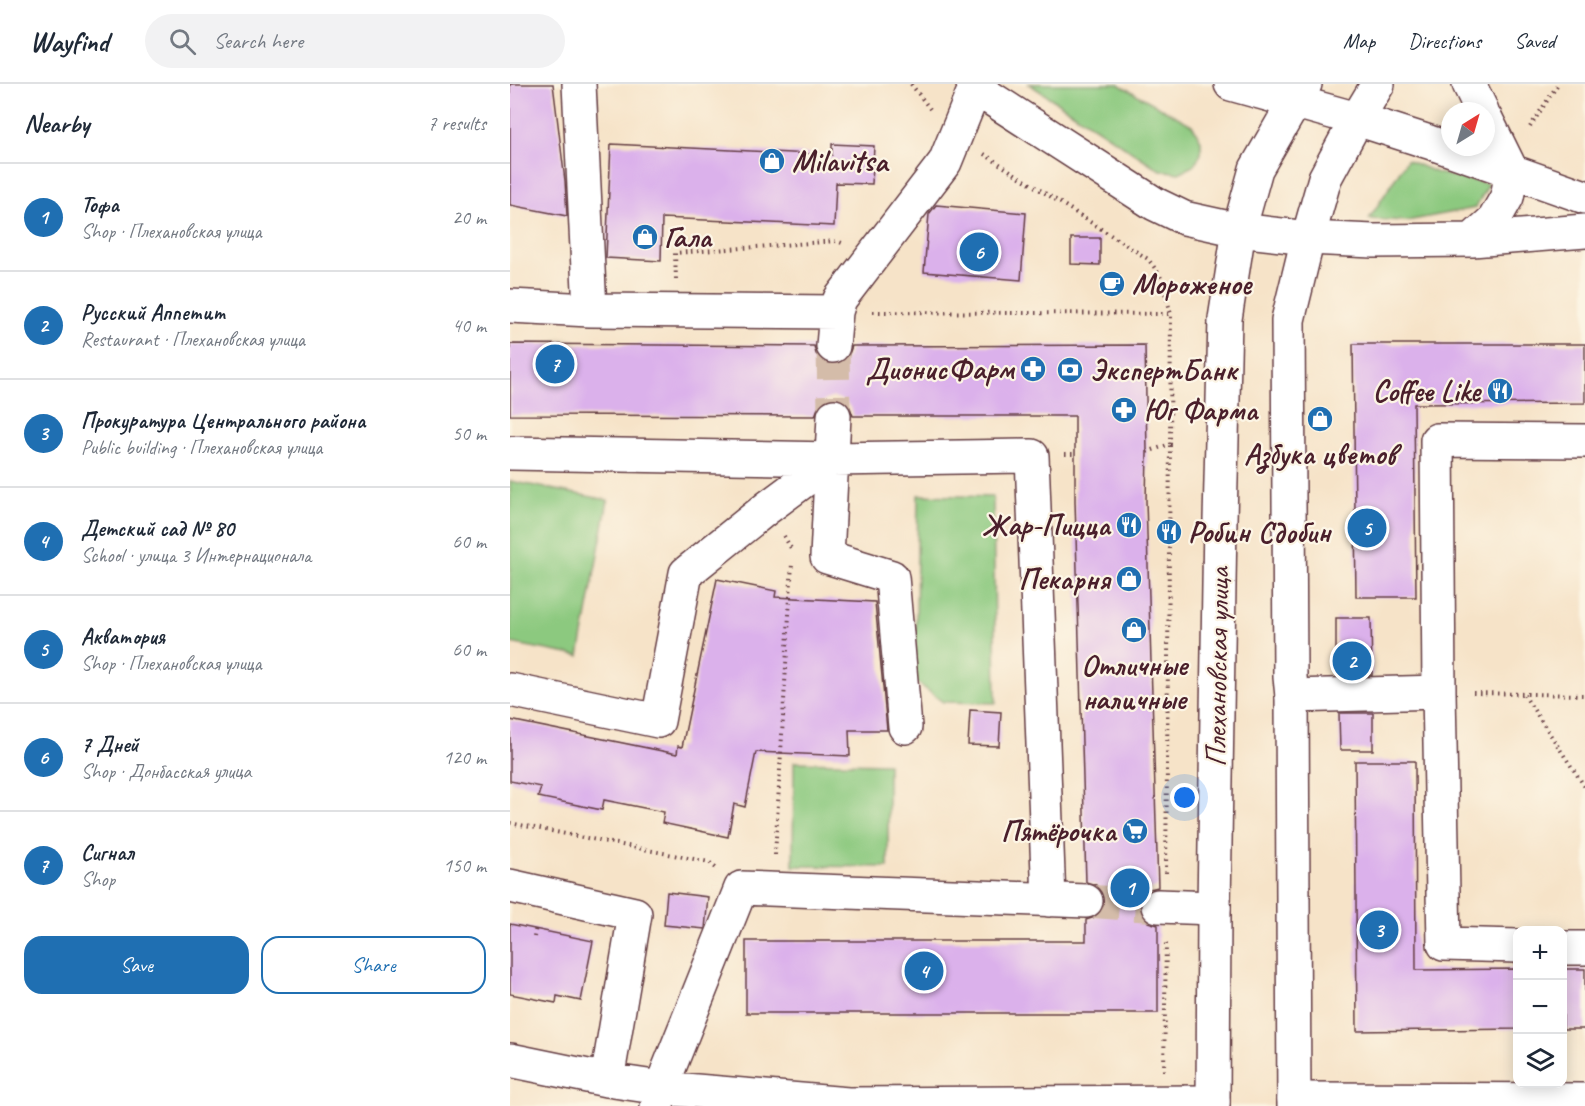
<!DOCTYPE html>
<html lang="en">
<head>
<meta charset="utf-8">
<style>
  :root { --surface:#fff; --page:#f2f2f3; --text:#1f2937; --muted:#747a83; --line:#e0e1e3; --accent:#1f6fb2 }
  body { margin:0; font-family:Caveat,sans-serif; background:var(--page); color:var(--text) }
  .controls { position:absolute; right:18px; bottom:18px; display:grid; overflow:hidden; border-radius:12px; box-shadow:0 3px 15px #0003 }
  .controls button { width:54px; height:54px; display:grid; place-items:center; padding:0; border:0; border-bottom:2px solid var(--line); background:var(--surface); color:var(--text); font:30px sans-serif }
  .compass { position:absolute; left:931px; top:18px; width:54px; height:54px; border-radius:50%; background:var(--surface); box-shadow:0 3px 15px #0003; rotate:37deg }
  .you { position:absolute; left:675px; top:714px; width:21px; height:21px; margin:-15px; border:4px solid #fff; border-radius:50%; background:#1a73e8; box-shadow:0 0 0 9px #1a73e833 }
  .badge { display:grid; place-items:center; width:39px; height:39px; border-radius:50%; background:var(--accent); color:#fff; font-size:20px; font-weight:700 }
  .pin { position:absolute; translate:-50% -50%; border:3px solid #fff; box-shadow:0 2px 6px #0006 }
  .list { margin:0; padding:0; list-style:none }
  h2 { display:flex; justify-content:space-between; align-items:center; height:78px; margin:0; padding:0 24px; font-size:26px }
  h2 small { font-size:20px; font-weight:400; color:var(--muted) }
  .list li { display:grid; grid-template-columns:39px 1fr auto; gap:18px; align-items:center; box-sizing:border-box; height:108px; padding:0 24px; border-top:2px solid var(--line) }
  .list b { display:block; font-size:22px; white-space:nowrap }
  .list p { margin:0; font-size:20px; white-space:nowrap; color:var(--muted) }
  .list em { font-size:20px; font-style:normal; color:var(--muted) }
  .actions { display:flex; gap:12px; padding:18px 24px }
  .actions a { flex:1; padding:14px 0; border:2px solid var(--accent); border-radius:18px; text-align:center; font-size:21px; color:var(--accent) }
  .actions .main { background:var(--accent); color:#fff }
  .icon { flex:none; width:33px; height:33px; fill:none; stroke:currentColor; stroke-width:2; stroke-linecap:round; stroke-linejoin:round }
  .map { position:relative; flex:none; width:1075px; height:1022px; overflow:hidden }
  header { display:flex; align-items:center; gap:36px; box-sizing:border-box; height:84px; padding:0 30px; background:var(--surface); border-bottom:2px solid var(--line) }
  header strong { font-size:28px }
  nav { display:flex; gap:33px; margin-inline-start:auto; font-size:21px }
  .search { width:420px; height:54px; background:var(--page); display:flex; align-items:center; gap:15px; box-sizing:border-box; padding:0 21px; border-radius:33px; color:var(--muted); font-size:22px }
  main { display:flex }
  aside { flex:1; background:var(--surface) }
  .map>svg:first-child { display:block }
  .green { fill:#8cc97f; stroke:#6b7455; stroke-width:1.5 }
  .building { fill:#dbb1eb }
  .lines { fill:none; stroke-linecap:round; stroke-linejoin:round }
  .minor-tunnel { stroke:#d4bca9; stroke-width:33; stroke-dasharray:33 16; stroke-linecap:butt }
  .minor-casing { stroke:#643c43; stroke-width:36 }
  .major-casing { stroke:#643c43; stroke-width:36 }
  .path { stroke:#643c43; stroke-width:4; stroke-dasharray:1.5 4.5; stroke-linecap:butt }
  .minor { stroke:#fff; stroke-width:33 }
  .major { stroke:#fff; stroke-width:33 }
  .labels { text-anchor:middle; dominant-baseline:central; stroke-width:4.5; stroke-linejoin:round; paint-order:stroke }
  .poi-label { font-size:30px; font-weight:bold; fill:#4a1f2b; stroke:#fcf5e5; text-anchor:start }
  .street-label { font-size:30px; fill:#4a1f2b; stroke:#fcf5e5 }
</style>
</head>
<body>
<header>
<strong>Wayfind</strong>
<div class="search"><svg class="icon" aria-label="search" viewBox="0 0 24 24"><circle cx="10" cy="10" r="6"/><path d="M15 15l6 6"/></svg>Search here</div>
<nav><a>Map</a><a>Directions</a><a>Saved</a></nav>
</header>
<main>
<aside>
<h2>Nearby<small>7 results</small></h2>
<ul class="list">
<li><span class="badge">1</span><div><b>Тофа</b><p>Shop · Плехановская улица</p></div><em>20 m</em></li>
<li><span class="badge">2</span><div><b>Русский Аппетит</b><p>Restaurant · Плехановская улица</p></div><em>40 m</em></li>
<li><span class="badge">3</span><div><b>Прокуратура Центрального района</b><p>Public building · Плехановская улица</p></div><em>50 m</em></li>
<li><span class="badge">4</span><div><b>Детский сад № 80</b><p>School · улица 3 Интернационала</p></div><em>60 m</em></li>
<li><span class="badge">5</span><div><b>Акватория</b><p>Shop · Плехановская улица</p></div><em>60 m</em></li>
<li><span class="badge">6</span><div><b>7 Дней</b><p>Shop · Донбасская улица</p></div><em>120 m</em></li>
<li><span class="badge">7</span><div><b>Сигнал</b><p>Shop</p></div><em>150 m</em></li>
</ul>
<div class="actions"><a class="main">Save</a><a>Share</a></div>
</aside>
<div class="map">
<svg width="1075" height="1022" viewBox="0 0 1075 1022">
  <rect width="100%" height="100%" fill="#fcf5e5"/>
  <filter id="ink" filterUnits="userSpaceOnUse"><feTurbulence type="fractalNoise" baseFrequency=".0167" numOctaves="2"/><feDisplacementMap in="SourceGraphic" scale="12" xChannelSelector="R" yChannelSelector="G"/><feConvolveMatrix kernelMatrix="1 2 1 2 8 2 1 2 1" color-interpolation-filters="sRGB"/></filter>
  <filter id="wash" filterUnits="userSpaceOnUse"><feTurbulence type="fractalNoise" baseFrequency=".008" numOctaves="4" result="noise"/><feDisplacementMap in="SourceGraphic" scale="24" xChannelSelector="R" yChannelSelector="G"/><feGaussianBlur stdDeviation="1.35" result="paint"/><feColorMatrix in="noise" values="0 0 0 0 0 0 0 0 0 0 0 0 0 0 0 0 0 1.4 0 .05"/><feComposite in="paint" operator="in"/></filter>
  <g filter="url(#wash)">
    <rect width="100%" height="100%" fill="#f6e3c8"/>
    <path class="green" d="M519,0H608L682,41L691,57V70L683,82L669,89L650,86Z
      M897,76L927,89L979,100L965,124L897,137L859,135Z
      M0,397L98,416L69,572L0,559Z
      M408,411L483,413L486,619L433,618L405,597Z
      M284,678L378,680V783L283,782Z"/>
    <g id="blocks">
      <path class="building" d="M0,0H43L55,97L57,132L0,121Z
        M101,60L322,71V60L364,62L362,100L326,99L324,142L152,134L151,177L96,174Z
        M426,121L516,129L511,196L414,188L419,130Z
        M561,154H590V181L561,180Z
        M0,260L304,262L306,270L312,277L322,281L331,279L338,273L342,262L635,261L637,368L636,417L648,803L640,805L632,812L629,822L631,830L638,838L648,841V929H236V857H576V836L585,833L591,827L595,817L592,808L586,801L576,798L565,417V332H343L340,323L335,317L324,313L315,316L309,321L305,332L0,331Z
        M843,260H1075V319L904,320L906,513H846Z
        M207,495L266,507L265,513L365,518L377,646H339L340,672L246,668L235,723L224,720L218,753L152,739L154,728L94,716L92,726L28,713L31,703L0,697V636L167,670L168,662L172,663Z
        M826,534H861L862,591L828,592V590H826Z
        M460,626L491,628L489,662L458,661Z
        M829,629H863V666H830Z
        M845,677H905L906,886L1008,885V945L847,947Z
        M157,808L198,813L195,845L154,841Z
        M0,840L83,857L71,917L47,912L46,919L0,910Z
        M1053,885H1075V945H1053Z"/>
    </g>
  </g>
  <g filter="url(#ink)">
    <use href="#blocks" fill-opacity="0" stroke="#643c43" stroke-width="1.5"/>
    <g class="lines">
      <path class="minor-tunnel" d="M323,262L324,332
        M576,817L648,822"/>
      <g class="minor-casing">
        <path id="minor" d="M69,0L80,226
          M463,0L465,4L645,120L674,134L729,146L798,154L863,157L962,156L1075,147
          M721,0L847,35L919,58L1075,113
          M959,0L972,27
          M962,156L984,136L997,113L1002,88L976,35
          M0,222L80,226L326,228
          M323,262L326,228L330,215L435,78L465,4L464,0
          M324,332L317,473L382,493L395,643
          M0,369L323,375L522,372L539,816
          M0,606L148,637L176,489L257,424L323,375
          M929,608L927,356L1075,357
          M782,612L929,608L934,860L1008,862
          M0,802L125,830L97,996
          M648,822L704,824
          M1052,864H1075
          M0,976L97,996L151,1004L338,1020L703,1018
          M784,1015L1075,1016
          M147,1022L151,1004L231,804L576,817"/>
      </g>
      <g class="major-casing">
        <path id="major" d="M703,1022L704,824L710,436L715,235L729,146L746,85L795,0
          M784,1022L782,612L780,593L778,236L798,154L815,94L847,35L868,0"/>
      </g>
      <path class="path" d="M401,0L420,25
        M1020,43L1048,0
        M474,70L638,175L650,191L661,230L660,360L637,368
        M166,195L165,169L327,157L332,159
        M363,228L661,230
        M555,370H566
        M274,452L282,466
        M963,609L1075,611
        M1014,611L1075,703
        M0,739L199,778L206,784
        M265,771L282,479
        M656,789L660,360
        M24,853L26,842
        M654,987L656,856"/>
      <use href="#minor" class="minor"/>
      <use href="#major" class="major"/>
    </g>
  </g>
  <defs>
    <g id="shop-disc" transform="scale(1.35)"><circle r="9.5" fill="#1f6fb2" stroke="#fcf5e5"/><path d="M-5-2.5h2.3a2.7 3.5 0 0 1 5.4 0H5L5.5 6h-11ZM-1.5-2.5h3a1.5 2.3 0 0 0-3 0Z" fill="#fff"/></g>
    <g id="cafe-disc" transform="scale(1.35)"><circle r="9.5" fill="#1f6fb2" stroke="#fcf5e5"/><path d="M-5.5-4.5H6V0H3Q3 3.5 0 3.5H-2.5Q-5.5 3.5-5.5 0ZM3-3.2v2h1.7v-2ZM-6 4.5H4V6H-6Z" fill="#fff"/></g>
    <g id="pharmacy-disc" transform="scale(1.35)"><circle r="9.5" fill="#1f6fb2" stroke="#fcf5e5"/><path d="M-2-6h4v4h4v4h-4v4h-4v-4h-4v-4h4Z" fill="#fff"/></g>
    <g id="bank-disc" transform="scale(1.35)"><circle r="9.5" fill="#1f6fb2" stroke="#fcf5e5"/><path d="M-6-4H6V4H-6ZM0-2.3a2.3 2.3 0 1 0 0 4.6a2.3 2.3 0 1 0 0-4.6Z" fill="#fff"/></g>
    <g id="restaurant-disc" transform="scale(1.35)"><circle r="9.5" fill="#1f6fb2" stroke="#fcf5e5"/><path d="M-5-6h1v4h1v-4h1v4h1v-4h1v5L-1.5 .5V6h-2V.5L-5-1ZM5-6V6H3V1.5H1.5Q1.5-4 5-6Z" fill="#fff"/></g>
    <g id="supermarket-disc" transform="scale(1.35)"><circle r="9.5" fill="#1f6fb2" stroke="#fcf5e5"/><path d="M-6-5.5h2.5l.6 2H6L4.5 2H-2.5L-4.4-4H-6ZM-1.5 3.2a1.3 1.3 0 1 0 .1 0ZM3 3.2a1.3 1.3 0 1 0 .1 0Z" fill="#fff"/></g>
  </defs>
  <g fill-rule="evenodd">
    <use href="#shop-disc" x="262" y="77"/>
    <use href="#shop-disc" x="135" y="153"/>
    <use href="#cafe-disc" x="602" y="200"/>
    <use href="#pharmacy-disc" x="523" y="285"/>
    <use href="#bank-disc" x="560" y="286"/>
    <use href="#restaurant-disc" x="990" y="307"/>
    <use href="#pharmacy-disc" x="614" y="326"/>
    <use href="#shop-disc" x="810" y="335"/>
    <use href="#restaurant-disc" x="619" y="441"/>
    <use href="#restaurant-disc" x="659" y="448"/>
    <use href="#shop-disc" x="619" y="495"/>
    <use href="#shop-disc" x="624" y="546"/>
    <use href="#supermarket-disc" x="625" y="747"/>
  </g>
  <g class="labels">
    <g class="poi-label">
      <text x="282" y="77">Milavitsa</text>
      <text x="154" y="153">Гала</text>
      <text x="622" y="200">Мороженое</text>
      <text x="504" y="285" text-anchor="end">ДионисФарм</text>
      <text x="580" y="286">ЭкспертБанк</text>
      <text x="970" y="307" text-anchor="end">Coffee Like</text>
      <text x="634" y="326">Юг Фарма</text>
      <text x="810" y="370" text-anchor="middle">Азбука цветов</text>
      <text x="600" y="441" text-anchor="end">Жар-Пицца</text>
      <text x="678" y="448">Робин Сдобин</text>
      <text x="600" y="495" text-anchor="end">Пекарня</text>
      <text x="624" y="581" text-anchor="middle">Отличные<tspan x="624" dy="34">наличные</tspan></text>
      <text x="606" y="747" text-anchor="end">Пятёрочка</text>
    </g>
    <g class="street-label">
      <text transform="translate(707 583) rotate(-89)">Плехановская улица</text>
    </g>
  </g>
</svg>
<div class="controls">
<button>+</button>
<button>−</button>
<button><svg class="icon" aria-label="layers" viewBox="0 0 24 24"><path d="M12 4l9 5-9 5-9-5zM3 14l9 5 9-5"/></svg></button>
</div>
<svg class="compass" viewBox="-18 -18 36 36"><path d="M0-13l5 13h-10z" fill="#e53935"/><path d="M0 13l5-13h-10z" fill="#747a83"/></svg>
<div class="you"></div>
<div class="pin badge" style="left:620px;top:804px">1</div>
<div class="pin badge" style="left:842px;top:577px">2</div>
<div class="pin badge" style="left:869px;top:846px">3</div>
<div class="pin badge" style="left:414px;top:887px">4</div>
<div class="pin badge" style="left:857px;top:444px">5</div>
<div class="pin badge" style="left:469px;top:168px">6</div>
<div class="pin badge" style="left:45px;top:280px">7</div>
</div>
</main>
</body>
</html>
